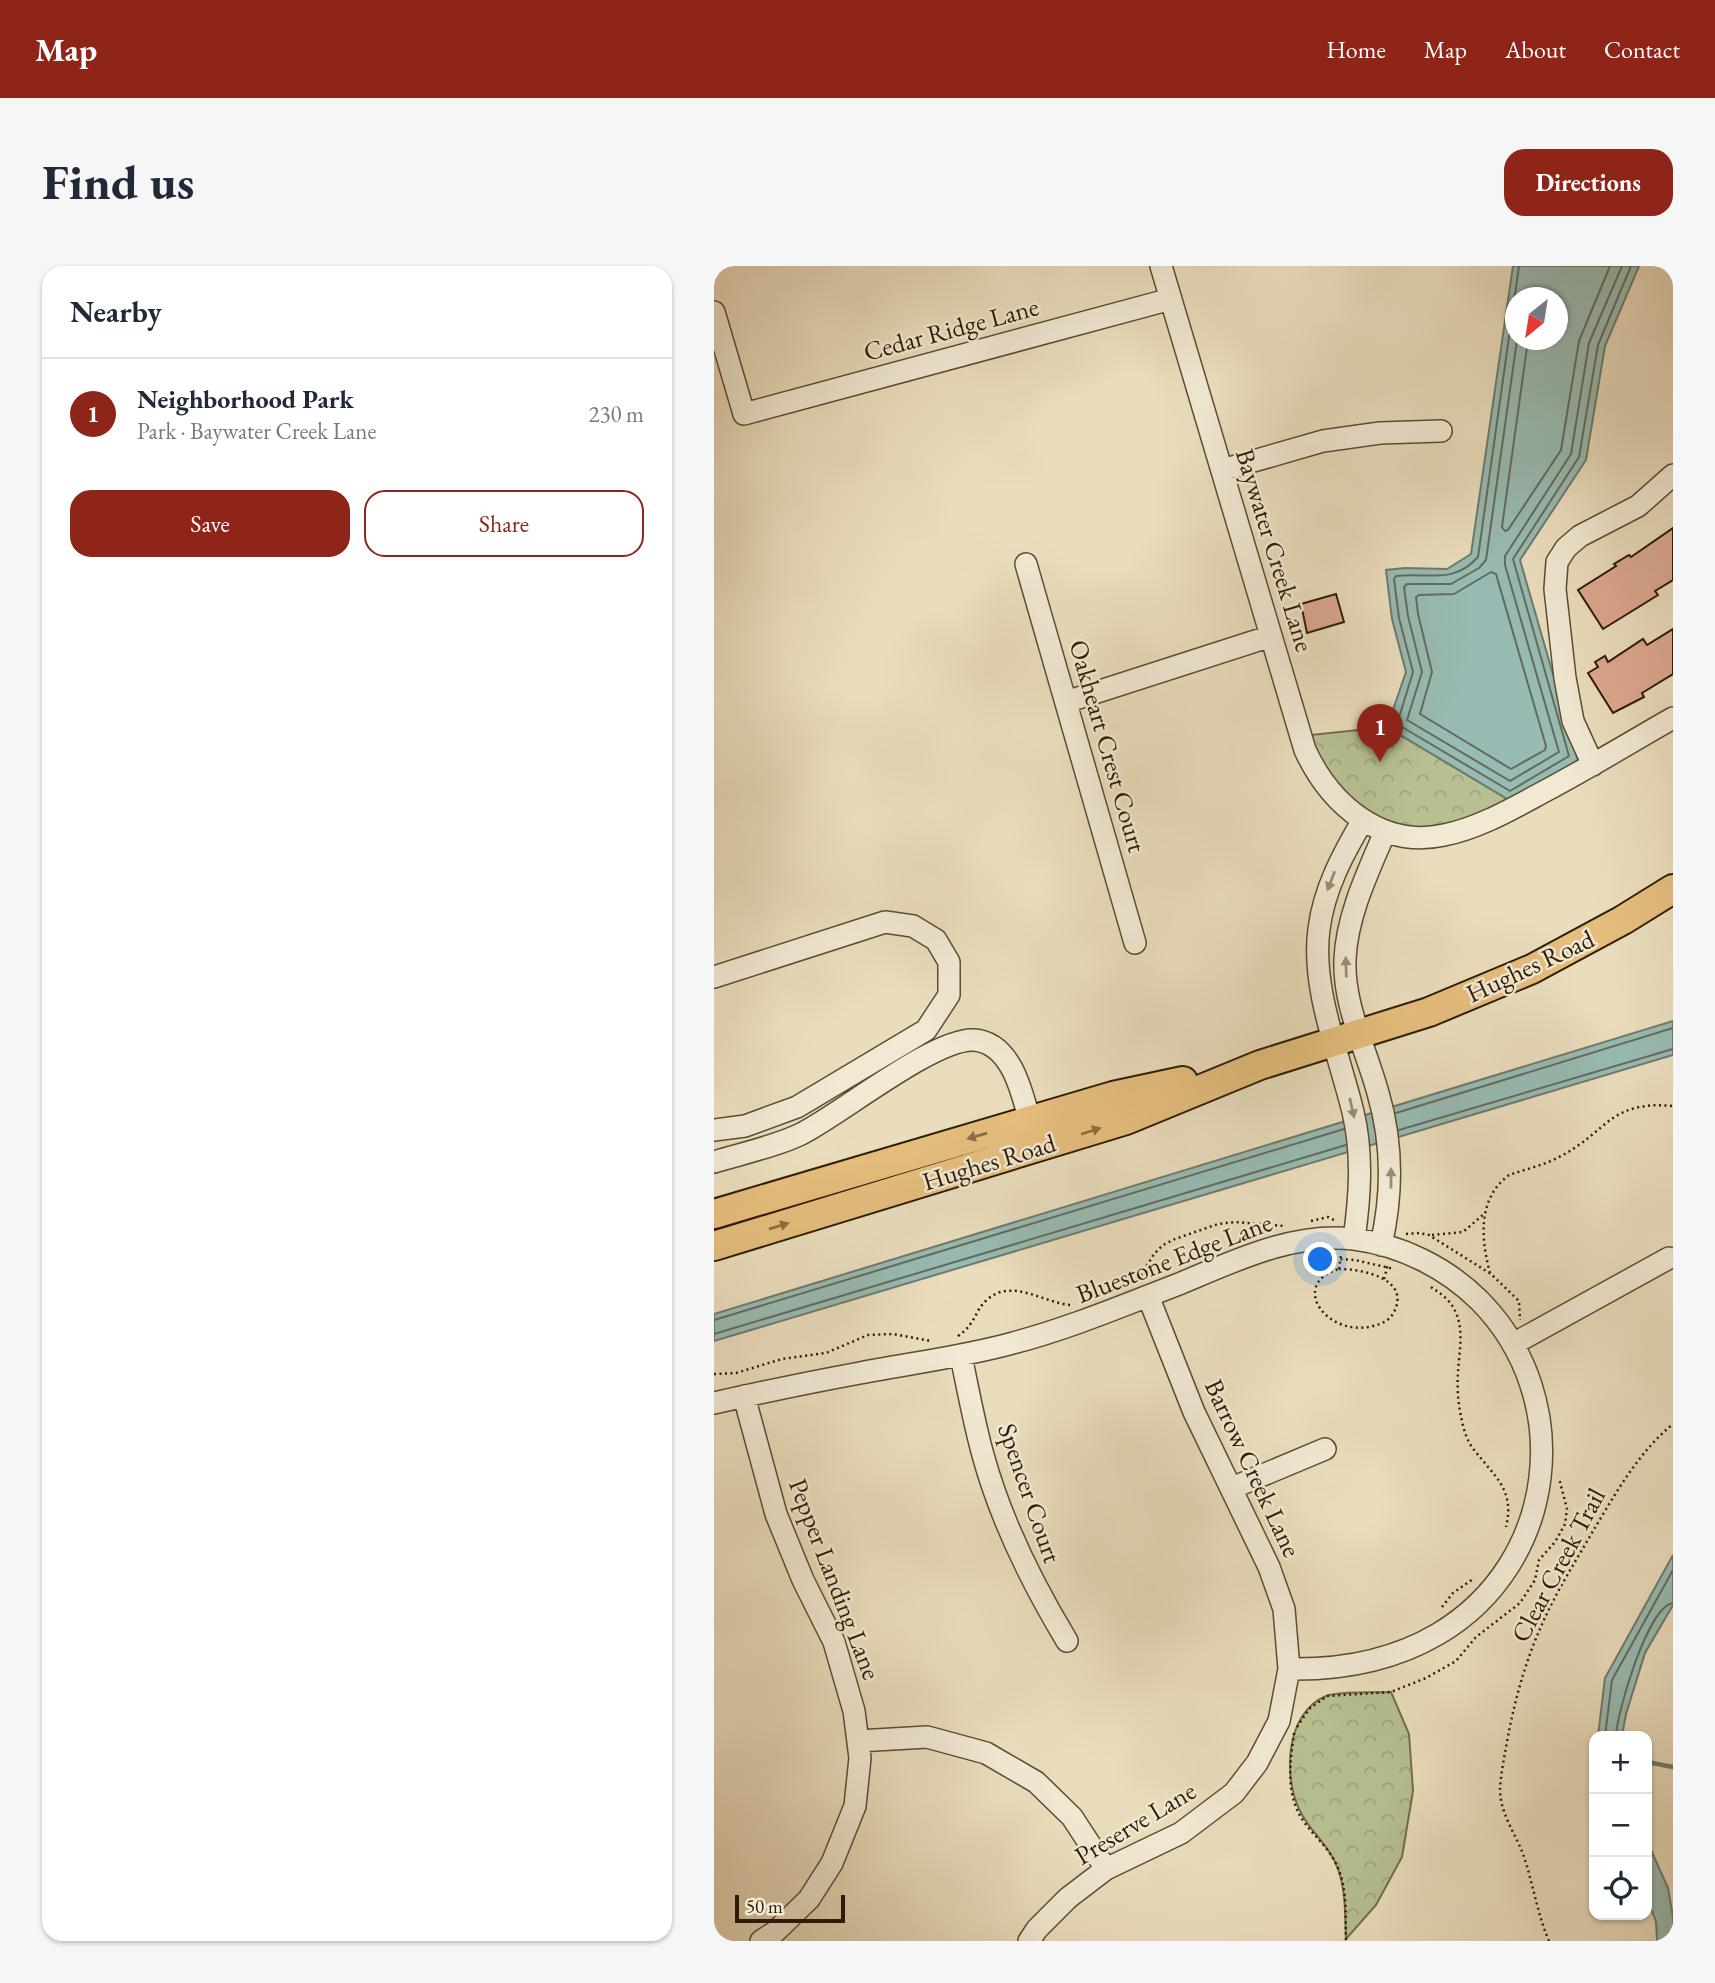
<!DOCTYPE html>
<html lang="en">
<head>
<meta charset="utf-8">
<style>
  :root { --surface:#fff; --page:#f6f6f7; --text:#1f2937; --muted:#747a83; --line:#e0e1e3; --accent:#8f2418 }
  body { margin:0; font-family:"EB Garamond",serif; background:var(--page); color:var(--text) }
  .controls { position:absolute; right:21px; bottom:21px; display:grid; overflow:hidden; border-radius:14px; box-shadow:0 2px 5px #0004 }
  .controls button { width:63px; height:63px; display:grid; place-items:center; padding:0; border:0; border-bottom:2px solid var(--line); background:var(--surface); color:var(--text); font:35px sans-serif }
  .compass { position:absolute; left:791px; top:21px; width:63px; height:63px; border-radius:50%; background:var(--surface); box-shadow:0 2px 5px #0004; rotate:210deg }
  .scale { position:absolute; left:21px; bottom:18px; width:110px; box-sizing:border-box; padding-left:7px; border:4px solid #2e1c04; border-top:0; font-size:19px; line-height:24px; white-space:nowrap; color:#2e1c04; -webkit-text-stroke:5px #f1e9d4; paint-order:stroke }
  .you { position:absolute; left:607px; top:994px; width:24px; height:24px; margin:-18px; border:5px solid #fff; border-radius:50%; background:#1a73e8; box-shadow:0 0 0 10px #1a73e833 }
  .badge { display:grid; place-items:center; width:46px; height:46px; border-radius:50%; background:var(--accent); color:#fff; font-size:23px; font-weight:700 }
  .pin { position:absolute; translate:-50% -58px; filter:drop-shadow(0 2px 4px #0008) }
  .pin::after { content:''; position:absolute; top:37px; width:24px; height:21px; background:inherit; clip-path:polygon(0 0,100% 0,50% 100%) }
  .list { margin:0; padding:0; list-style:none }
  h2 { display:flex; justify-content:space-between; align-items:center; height:91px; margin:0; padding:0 28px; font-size:30px }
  h2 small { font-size:23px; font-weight:400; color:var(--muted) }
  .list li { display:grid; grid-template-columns:46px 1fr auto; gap:21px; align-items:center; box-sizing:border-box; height:112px; padding:0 28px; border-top:2px solid var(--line) }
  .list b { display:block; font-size:26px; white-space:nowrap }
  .list p { margin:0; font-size:23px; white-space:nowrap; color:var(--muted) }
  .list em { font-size:23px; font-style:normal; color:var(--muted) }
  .actions { display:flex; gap:14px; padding:21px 28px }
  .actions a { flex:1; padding:16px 0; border:2px solid var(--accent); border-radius:21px; text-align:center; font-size:24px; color:var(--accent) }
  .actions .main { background:var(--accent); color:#fff }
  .icon { flex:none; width:38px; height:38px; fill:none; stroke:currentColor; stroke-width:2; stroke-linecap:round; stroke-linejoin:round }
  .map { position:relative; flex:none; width:959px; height:1675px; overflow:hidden; border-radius:21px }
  header { display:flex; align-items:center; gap:42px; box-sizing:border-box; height:98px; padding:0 35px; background:var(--accent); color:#fff }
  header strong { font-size:33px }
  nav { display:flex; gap:38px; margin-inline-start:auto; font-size:24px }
  .intro { display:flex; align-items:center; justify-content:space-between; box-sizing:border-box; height:168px; padding:0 42px }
  h1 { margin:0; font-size:49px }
  .button { padding:18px 32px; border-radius:21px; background:var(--accent); color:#fff; font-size:24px; font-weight:700 }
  main { display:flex; gap:42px; padding:0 42px }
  aside { flex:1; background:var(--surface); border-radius:21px; box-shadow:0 2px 5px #0004 }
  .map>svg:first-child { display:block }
  .forest { fill:url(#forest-crowns); stroke:#726e4a; stroke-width:2 }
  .water { fill:#98bbb3; stroke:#6e7b6d; stroke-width:2; fill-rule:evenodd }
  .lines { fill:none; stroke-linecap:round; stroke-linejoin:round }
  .shore { stroke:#636c5c; stroke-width:2 }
  .stream { stroke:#6e7b6d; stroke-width:4.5 }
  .building { fill:#dca991; stroke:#2e1c04; stroke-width:2 }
  .minor-casing { stroke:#5d4c32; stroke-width:24 }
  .major-casing { stroke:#2e1c04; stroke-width:32 }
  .path { stroke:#2e1c04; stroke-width:2.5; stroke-dasharray:2 3.5; stroke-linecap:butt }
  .minor { stroke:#f1e9d4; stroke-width:21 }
  .major { stroke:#e5be7e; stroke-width:28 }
  .oneway { fill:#998d76 }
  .oneway2 { fill:#8a6d41 }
  .labels { text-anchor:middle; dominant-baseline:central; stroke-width:5; stroke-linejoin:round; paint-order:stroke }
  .street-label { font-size:26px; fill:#2e1c04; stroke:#f1e9d4 }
</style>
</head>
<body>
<header>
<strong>Map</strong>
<nav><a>Home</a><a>Map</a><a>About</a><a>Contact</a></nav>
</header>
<div class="intro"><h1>Find us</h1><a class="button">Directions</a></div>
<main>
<aside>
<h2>Nearby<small></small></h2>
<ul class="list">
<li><span class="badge">1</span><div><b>Neighborhood Park</b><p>Park · Baywater Creek Lane</p></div><em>230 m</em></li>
</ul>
<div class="actions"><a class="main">Save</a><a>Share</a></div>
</aside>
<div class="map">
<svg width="959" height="1675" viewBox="0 0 959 1675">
  <defs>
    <pattern id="forest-crowns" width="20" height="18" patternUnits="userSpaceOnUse" patternTransform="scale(1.75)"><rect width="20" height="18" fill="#b7c090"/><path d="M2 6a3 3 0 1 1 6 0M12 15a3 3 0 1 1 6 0" fill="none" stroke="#9ea47b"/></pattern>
  </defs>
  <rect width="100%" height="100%" fill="#eaddbd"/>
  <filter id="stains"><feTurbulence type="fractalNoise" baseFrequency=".00286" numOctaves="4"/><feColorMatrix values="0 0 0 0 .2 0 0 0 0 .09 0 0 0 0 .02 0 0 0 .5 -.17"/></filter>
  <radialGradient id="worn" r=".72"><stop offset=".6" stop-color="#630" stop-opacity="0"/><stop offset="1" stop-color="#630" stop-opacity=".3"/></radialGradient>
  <path class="forest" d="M673,461L795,534L728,570L659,561L612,522L587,470Z
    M677,1426L695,1468L699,1525L688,1591L662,1639L632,1673C631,1649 632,1626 624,1603C616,1580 596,1566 586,1545C569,1511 571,1447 612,1430C626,1425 661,1427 677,1426Z"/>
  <path class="water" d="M799,0H925L891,80L872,194L806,294L864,495L795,534L673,461L692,406L678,353L672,304L691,302L733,303L757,288ZM802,32H844V74H802Z
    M959,755V789L0,1075V1048Z
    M959,1289V1339L931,1387L912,1448L908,1470H884L891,1412Z
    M933,1575L954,1622L959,1651V1675H943L942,1656L933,1632Z"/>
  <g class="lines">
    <path class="shore" d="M805,0L764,291C739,319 714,306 682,310L680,313L685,352L699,406L683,458L796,525L855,490L799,293L865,191L884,79L917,0
      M803,74L772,294L765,302L737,318H693L690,321L694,350L708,406L693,454L796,515L845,486L791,299V290L857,188L875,77L908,0
      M814,74L788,261L791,265L794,264L847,184L865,75L896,0
      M777,306L782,308L832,480L831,484L797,503L706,448L718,406L704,348L702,331L705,329L740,328Z
      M682,847L959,762
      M685,864L959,783
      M0,1054L630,863
      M0,1068L632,879
      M891,1470L898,1414L959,1304
      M902,1470C903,1446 934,1340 959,1337"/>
    <path class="stream" d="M933,1496L959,1501"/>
  </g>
  <path class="building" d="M959,262V314L941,325L944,329L889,363L864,324L902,300L900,298L915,289L917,291Z
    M622,328L630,356L593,367L587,338Z
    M959,363V408L928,427L930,431L899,447L874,407L884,401L881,396L891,390L894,396L929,373L933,379Z"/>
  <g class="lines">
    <g class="minor-casing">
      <path id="minor" d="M447,0L591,484C616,538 667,583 730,569C766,562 801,541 833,524C876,501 917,476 959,452
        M0,46L30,148L457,33
        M508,204L609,175L666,167L727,165
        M312,298L421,677
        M352,436L557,370
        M879,499L859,455L851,412L841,323L843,296L852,282L866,270L924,240L959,209
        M0,711L171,656L199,660L222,674L235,696V729L212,764L83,841L31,860L0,864
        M0,896C26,888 63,880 87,868C127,848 220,772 260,774C301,777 310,836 319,867
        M640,973C646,931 649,888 639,846C625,788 597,722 605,663C610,623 629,588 649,554
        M667,979C679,927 679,878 664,827C652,783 629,739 631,693C633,649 654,606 671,566
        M799,1078L955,992
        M247,1090C254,1123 260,1157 269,1189C287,1255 318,1317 353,1375
        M30,1130L62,1248L89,1314L120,1376L140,1445L146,1492L141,1540L118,1597L95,1633L61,1666L47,1675
        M0,1137C49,1126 97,1116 146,1107C197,1097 249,1091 299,1077C356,1062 410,1039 465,1018C520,995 579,966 640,973C687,979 733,1002 766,1035C862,1133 844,1297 724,1368C678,1395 628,1404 575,1403
        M518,1222L611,1183
        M144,1475L213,1471L272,1487L322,1516L358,1551L392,1603
        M315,1675L323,1663L354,1632L392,1603L467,1567L520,1527L543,1497L565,1455L575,1403L570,1343L555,1301L480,1146L434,1030"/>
    </g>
    <g class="major-casing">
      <path id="major" d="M0,948L399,830L469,815
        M0,980L412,854L546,799L715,746L818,703L909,654L959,623"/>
    </g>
    <path class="path" d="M597,955L614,951L620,954
      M692,968L705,967L715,969L777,1008L805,1035L806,1054
      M718,969L749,966L770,948
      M610,992L641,994L680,1003
      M625,1003L627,989
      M625,1003C647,1003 697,1012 680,1046C676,1054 668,1058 659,1060C613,1072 574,1018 625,1003Z
      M776,1007C767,973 763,933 795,909C812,903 831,899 847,890C893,866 896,834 959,840
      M670,1013L674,998
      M424,1014L440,988L449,979L461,973L504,958L521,956L570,960
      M717,1021C724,1026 732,1031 737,1038C752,1059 745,1084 744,1107C743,1121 744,1137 747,1150C749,1162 753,1176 761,1185C781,1211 801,1224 792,1261
      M244,1070C263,1057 260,1044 274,1033C298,1012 330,1037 357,1039
      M0,1108L22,1107L68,1093L112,1087L154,1069L179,1068L217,1075
      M728,1341L739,1327L759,1313
      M583,1461L595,1443L613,1430L677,1426L712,1412L742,1395L762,1371L806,1337L821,1314L825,1294L841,1276L851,1258L853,1243L845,1212
      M580,1467C576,1497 571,1529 590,1556C601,1571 615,1582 623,1600C634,1623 631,1650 632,1675
      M835,1675C823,1647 819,1617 809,1588C801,1567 786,1547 786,1523C787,1505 791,1488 794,1470C801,1434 811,1397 826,1363C841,1327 863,1293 882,1260C904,1223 926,1185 959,1158"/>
    <use href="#minor" class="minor"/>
    <use href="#major" class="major"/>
  </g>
  <defs><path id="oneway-solid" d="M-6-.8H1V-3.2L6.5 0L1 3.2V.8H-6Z" transform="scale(1.75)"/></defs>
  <g class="oneway">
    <use href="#oneway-solid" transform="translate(617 615) rotate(111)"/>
    <use href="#oneway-solid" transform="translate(632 701) rotate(-92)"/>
    <use href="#oneway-solid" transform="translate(638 842) rotate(77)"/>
    <use href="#oneway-solid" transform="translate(677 912) rotate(-90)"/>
  </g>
  <g class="oneway2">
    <use href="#oneway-solid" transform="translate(377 865) rotate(-18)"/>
    <use href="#oneway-solid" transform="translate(263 870) rotate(164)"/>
    <use href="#oneway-solid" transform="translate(65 960) rotate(-17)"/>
  </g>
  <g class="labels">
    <g class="street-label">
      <text transform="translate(237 63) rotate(-15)">Cedar Ridge Lane</text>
      <text transform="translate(561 284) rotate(73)">Baywater Creek Lane</text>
      <text transform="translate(394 480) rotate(74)">Oakheart Crest Court</text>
      <text transform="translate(816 700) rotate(-25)">Hughes Road</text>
      <text transform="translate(275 896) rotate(-17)">Hughes Road</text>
      <text transform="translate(460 992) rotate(-21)">Bluestone Edge Lane</text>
      <text transform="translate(539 1202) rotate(65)">Barrow Creek Lane</text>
      <text transform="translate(316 1227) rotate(71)">Spencer Court</text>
      <text transform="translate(844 1299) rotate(-62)">Clear Creek Trail</text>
      <text transform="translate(121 1313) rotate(69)">Pepper Landing Lane</text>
      <text transform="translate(421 1557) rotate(-31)">Preserve Lane</text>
    </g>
  </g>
  <rect width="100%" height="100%" filter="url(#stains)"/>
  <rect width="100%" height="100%" fill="url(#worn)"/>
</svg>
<div class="controls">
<button>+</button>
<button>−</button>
<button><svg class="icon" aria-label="locate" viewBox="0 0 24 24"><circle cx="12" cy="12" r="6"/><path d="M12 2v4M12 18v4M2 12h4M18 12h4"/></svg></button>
</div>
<svg class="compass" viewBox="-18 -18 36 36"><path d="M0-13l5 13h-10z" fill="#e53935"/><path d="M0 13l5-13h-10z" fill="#747a83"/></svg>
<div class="scale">50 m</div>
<div class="you"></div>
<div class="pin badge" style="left:666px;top:496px">1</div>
</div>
</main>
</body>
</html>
